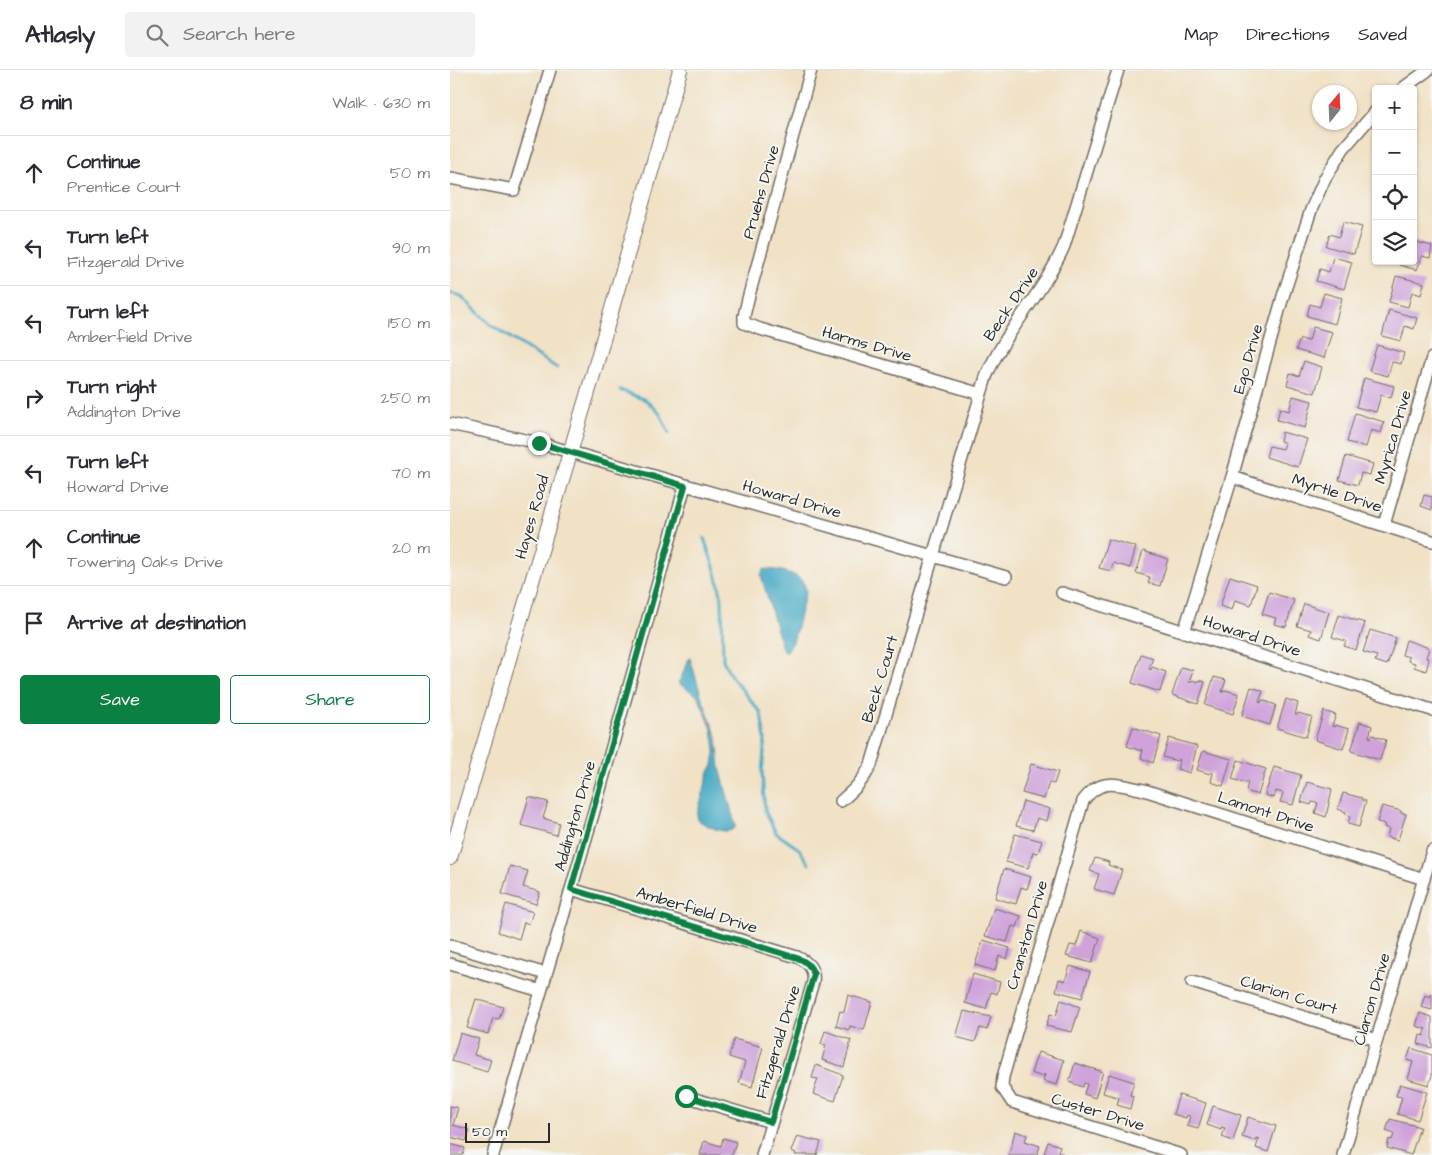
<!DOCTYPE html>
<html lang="en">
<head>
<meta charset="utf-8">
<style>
  :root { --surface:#fff; --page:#f2f2f3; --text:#2b2b33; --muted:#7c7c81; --line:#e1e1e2; --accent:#0b8043 }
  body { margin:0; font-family:"Architects Daughter",sans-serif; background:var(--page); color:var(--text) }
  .controls { position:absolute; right:15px; top:15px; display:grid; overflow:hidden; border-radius:5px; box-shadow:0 1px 4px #0004 }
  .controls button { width:45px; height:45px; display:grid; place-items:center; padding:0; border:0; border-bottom:1px solid var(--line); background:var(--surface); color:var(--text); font:25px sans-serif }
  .compass { position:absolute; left:862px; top:15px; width:45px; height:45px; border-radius:50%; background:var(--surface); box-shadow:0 1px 4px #0004; rotate:18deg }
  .scale { position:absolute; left:15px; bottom:12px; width:85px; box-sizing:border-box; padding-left:5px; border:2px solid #2b2b2b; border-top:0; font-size:14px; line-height:18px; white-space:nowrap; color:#2b2b2b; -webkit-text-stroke:4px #f6f6f2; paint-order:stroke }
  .stop { position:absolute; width:15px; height:15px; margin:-11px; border:4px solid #0b8043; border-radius:50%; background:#fff }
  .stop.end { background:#0b8043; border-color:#fff; box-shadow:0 1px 5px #0008 }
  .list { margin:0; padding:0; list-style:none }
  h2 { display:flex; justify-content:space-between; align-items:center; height:65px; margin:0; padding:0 20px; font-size:21px }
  h2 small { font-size:16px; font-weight:400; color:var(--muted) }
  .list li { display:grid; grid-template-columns:32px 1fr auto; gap:15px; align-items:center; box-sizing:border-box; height:75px; padding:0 20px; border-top:1px solid var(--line) }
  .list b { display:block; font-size:19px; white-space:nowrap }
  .list p { margin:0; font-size:16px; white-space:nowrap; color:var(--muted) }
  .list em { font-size:16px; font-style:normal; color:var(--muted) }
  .actions { display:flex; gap:10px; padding:15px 20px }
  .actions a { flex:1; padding:11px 0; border:1px solid var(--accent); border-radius:5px; text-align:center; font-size:18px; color:var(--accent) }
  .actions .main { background:var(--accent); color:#fff }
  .icon { flex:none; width:28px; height:28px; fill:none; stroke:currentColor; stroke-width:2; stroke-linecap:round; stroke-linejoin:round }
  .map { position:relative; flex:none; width:982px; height:1085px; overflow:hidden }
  header { display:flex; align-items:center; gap:30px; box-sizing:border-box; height:70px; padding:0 25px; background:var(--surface); border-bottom:1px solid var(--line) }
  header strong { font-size:24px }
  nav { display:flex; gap:28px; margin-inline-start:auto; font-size:18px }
  .search { width:350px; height:45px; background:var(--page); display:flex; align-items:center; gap:12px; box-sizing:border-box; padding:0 18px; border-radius:5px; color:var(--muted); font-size:19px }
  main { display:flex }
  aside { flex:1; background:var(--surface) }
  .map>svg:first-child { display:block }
  .water { fill:#44a9c4; stroke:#386a78 }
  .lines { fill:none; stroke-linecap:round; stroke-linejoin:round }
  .stream { stroke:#44a9c4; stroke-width:3 }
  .building { fill:#cfa3da }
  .minor-casing { stroke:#706b61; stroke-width:14 }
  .tertiary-casing { stroke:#706b61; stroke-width:16 }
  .minor { stroke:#fff; stroke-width:11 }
  .tertiary { stroke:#fff; stroke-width:14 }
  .route { stroke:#0b8043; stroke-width:6 }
  .labels { text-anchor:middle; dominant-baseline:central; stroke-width:4; stroke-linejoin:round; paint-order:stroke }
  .street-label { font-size:16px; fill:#2b2b2b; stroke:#f6f6f2 }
</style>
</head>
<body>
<header>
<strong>Atlasly</strong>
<div class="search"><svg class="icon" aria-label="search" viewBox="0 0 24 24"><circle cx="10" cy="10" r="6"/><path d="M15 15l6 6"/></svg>Search here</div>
<nav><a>Map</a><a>Directions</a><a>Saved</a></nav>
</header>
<main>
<aside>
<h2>8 min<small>Walk · 630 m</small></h2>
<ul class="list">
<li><svg class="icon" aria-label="ahead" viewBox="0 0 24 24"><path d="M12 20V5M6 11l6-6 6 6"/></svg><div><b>Continue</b><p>Prentice Court</p></div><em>50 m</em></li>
<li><svg class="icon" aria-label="left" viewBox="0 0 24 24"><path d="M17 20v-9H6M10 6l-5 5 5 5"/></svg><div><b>Turn left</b><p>Fitzgerald Drive</p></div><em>90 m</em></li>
<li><svg class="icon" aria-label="left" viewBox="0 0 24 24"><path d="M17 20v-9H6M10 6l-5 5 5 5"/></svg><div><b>Turn left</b><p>Amberfield Drive</p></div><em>150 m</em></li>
<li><svg class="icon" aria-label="right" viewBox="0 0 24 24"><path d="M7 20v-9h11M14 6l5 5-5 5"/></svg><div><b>Turn right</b><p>Addington Drive</p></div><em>250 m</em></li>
<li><svg class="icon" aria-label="left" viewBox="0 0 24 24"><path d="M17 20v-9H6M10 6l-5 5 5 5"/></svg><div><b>Turn left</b><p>Howard Drive</p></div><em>70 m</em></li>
<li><svg class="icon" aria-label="ahead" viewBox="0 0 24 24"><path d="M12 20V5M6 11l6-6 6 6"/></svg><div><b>Continue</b><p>Towering Oaks Drive</p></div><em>20 m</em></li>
<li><svg class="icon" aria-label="arrive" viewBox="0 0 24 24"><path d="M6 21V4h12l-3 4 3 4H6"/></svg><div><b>Arrive at destination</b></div></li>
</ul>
<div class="actions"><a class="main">Save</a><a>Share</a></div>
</aside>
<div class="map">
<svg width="982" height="1085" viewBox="0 0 982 1085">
  <rect width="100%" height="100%" fill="#f6f6f2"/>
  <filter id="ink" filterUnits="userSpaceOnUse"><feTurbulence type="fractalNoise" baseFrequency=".02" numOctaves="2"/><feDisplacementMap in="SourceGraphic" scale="10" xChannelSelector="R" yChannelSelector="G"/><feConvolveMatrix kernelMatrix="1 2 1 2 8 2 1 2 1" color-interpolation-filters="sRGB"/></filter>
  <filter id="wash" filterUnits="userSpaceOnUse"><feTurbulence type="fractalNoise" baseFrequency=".0096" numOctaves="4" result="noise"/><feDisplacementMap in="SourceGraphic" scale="20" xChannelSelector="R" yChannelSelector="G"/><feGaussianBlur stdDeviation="1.12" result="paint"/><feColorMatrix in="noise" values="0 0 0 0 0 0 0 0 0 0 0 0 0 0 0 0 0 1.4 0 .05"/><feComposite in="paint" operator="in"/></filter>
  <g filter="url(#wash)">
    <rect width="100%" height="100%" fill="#f1e1c5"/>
    <path class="water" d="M317,499C332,500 355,504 356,521L343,572L337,581H334L332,578L311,505L313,500Z
      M240,588L251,625L267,667L270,698L285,754V758C275,766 257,756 248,750L247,745L259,701L263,696L265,681L262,659L248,626L228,613L232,606L238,589Z"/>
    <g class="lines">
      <path class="stream" d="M0,223L11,226L41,255L107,298
        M170,320L196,330L210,344L219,363
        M254,468L266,503L272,529L273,590L281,606L311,643L315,670L312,703L315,741L326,763L349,779L359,794"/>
    </g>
    <g id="blocks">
      <path class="building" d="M893,152L912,157L904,184L876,176L880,164L889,167Z
        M963,171L982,176L980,188L972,186L967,200L949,195L950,191H963Z
        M883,187L902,192L894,219L866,211L870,199L879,202Z
        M946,206L974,213L971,225L962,222L958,237L939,232Z
        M874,223L892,228L885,254L857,246L860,234L870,237Z
        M939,240L967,248L964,259L955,256L951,271L932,266Z
        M863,257L882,262L874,288L846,280L850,269L859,271Z
        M927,275L954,283L951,294L942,292L938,306L919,301Z
        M854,291L872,297L865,323L837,315L840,303L849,306Z
        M914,308L944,316L941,328L931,325L926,342L906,337Z
        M843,326L862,331L855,358L827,350L830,338L839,341Z
        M905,343L934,352L931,363L921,360L916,377L897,372Z
        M832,362L857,369L848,397L816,387L819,376L833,379L835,373L830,371Z
        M896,386L923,394L920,405L911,403L908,415L889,410Z
        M974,425L982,427V440L971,436Z
        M658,469L686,477L680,498L663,493L661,501L649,498Z
        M693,481L718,489L710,516L698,513L700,507L686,503Z
        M780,506L807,515L801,535L785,530L782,540L770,536Z
        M819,522L844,530L836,557L824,554L826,548L812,544Z
        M854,534L879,542L871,569L859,565L861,560L847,556Z
        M889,545L915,553L906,580L894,576L896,571L882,567Z
        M920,560L946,568L937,595L925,591L927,586L913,582Z
        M956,570L979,578L976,588L979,589L976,601L964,597L965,593L958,591L959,587L952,585Z
        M691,584L703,588L699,599L701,600L702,597L716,602L710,622L682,613Z
        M731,597L743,600L739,612H741L742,610L748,612L749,610L755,612L748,634L722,625Z
        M764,607L776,610L772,622H774L775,620L789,624L783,644L755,635Z
        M801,617L813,621L809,632L811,633L812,630L826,635L820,655L792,646Z
        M836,629L848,633L845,645H847L848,643L862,647L856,667L827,658Z
        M874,641L886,645L882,656L884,657L885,655L899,659L893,679L865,670Z
        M910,652L922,656L919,667L921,668L922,665L936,670L930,690L901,681Z
        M683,657L711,666L703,693L691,688L693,680L691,679V681L677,676Z
        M719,668L747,676L740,703L727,699L730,690L728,689L727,691L713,687Z
        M753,681L781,689L773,716L761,712L763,703L761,702L760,704L747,700Z
        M788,690L816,699L808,725L796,721L798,712H796V713L782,709Z
        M581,694L608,702L604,714L599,712L594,729L572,723Z
        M824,697L851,705L843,735L830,732L833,723L826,721L824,728L815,725Z
        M857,712L882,719L876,747L865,743L868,733L862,732L861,735L851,732Z
        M893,723L912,728V730L916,731L909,757L898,754L900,746L895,744L896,742L888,739Z
        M79,727L98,732L93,748L109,753L106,765L71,755Z
        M573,731L600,739L597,751L587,748L583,760L566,756Z
        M932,736L951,741V743L956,744L948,770L937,767L939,759L934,757L935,754L927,752Z
        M565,764L592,771L588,783L583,782L578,798L556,792Z
        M645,788L659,792L658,795L672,800L664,825L644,819L649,804L640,801Z
        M60,796L78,801L73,817L90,822L86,834L52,824Z
        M554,799L581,807L577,819L571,817L566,834L545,828Z
        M56,834L83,842L79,854L74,852L69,869L48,862Z
        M544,838L571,846L567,857L562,856L557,872L535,866Z
        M631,861L650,868L642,893L616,886L620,875L626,876Z
        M533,870L560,878L557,889L549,886L545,901L525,895Z
        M620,896L640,902L632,928L606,921L609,909L615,911Z
        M523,904L550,912L547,924L541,922L536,939L515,933Z
        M982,923V940L971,937L975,925L980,927Z
        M398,925L422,932L414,960L400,956L399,960L386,956L390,941L394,942Z
        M26,929L53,937L49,949L43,948L38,964L17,958Z
        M611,930L630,937L622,962L596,956L600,944L606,946Z
        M514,941L541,947L537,960L530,958L525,972L506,967Z
        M970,943L982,947V978L968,974L970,965L974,966L976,959L966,956Z
        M375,961L401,970L394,997L372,990L376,975L371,974Z
        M10,963L29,969L24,985L41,990L37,1002L2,991Z
        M284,969L313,977L302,1017L289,1013L295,992L279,987Z
        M961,978L982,985V1005L979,1015L958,1009L963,992L957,990Z
        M588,982L614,990L607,1015L593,1011L595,1005L594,1004L593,1007L581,1003Z
        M625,993L653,1002L645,1028L634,1024L637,1014L634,1013L633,1017L619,1012Z
        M366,995L393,1005L385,1031L363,1024L368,1009L362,1008Z
        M659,1004L684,1012L680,1025L683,1026L680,1039L667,1035L669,1027L667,1026V1027L653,1023Z
        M950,1014L977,1022L968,1050L947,1044L952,1027L946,1026Z
        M729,1025L756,1033L748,1059L737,1056L740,1046L737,1045L736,1048L723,1044Z
        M0,1036L8,1038L3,1055L20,1060L16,1071L0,1067Z
        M763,1036L791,1045L783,1071L772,1067L775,1058L772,1057L771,1060L757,1055Z
        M798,1047L826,1056L818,1082L806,1078L809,1069L806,1068L805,1071L792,1067Z
        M940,1049L970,1057L961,1085L937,1078L939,1069L942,1070L944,1064L936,1061Z
        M565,1061L577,1065L575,1071L590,1076L587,1085H559Z
        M347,1066L371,1072L367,1085H345L346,1083L341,1081Z
        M273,1068L286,1072L282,1085H250L254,1071L271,1076Z
        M598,1072L610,1076L608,1082L616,1085L594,1084Z
        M0,1074L15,1078L13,1085H0Z"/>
    </g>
  </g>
  <g filter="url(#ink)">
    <use href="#blocks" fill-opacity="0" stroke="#706b61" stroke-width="1"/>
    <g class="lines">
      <g class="minor-casing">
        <path id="minor" d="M361,0L298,229L294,246V253L310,259L531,324
          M952,19L978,0
          M0,108L64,120L100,0
          M0,354L89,373L556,507
          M782,407L982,471
          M934,455L982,288
          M612,523L982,640
          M734,562L782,407L834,223L861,140L875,108L893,79L926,41
          M391,731C404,720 413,711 421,695L536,307C556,259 593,224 614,176L668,0
          M121,819L347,887C358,892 365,899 363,912L312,1085
          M0,875L96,904
          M0,894L91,921
          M742,912L927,970
          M235,1026L321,1052
          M43,1085L144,741L235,416
          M731,1085L562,1032L552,1017L553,1007L633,731C651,706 669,715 694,720L974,809
          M893,1085L982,781"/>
      </g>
      <g class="tertiary-casing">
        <path id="tertiary" d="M0,788L141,312L230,0"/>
      </g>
      <use href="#minor" class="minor"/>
      <use href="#tertiary" class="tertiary"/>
    </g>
  </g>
  <g class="lines" filter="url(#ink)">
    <path class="route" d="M89,373L235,416L121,819L347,888C356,891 360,895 364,904L321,1052L236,1026"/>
  </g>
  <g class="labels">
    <g class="street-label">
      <text transform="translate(311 122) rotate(-74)">Pruehs Drive</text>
      <text transform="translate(561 234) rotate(-56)">Beck Drive</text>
      <text transform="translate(417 274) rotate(16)">Harms Drive</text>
      <text transform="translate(798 289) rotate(-74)">Ego Drive</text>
      <text transform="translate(943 367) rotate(-74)">Myrica Drive</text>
      <text transform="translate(887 423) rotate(18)">Myrtle Drive</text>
      <text transform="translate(342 429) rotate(16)">Howard Drive</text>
      <text transform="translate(82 447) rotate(-74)">Hayes Road</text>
      <text transform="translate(802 566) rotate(18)">Howard Drive</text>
      <text transform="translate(430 609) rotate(-73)">Beck Court</text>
      <text transform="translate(816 742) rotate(18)">Lamont Drive</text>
      <text transform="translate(125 746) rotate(-74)">Addington Drive</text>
      <text transform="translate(247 840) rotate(17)">Amberfield Drive</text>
      <text transform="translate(577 865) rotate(-74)">Cranston Drive</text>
      <text transform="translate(839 925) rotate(17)">Clarion Court</text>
      <text transform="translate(922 929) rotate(-74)">Clarion Drive</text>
      <text transform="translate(328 972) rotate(-73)">Fitzgerald Drive</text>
      <text transform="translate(648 1042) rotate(17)">Custer Drive</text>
    </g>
  </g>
</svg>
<div class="controls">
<button>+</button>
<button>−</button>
<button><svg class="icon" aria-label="locate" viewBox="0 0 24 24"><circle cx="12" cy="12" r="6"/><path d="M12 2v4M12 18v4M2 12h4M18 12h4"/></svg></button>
<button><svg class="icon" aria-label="layers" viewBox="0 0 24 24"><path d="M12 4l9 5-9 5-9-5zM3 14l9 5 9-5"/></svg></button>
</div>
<svg class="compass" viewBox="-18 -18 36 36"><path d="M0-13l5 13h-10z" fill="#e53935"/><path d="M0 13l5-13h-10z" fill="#7c7c81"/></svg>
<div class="scale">50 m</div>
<div class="stop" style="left:236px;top:1026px"></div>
<div class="stop end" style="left:89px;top:373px"></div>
</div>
</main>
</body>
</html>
